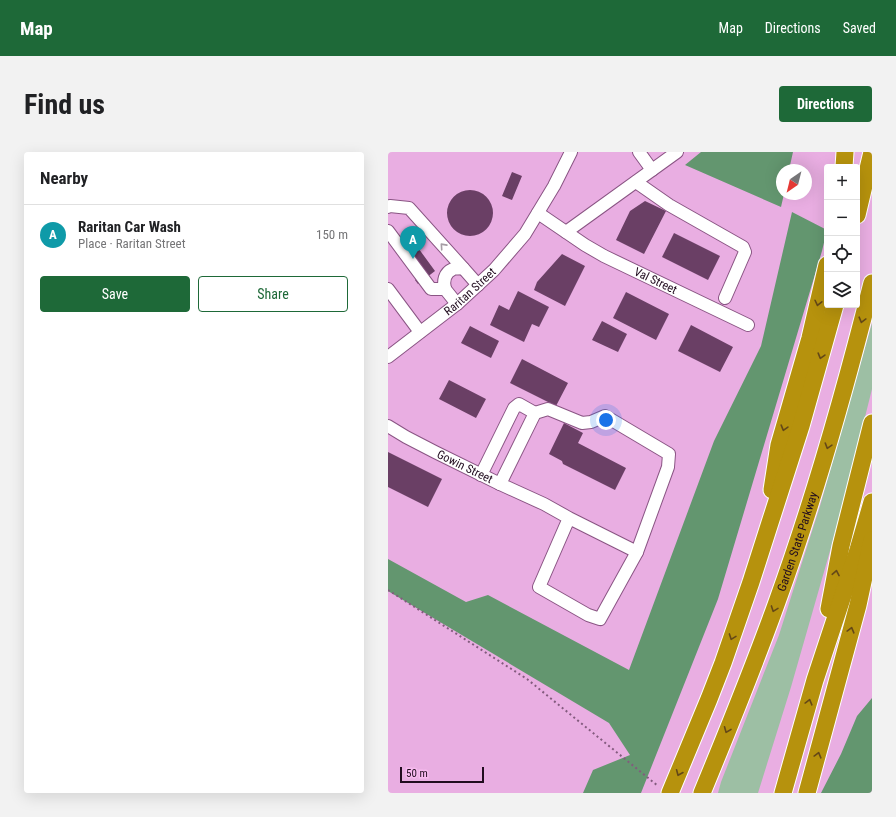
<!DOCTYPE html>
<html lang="en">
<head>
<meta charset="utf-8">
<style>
  :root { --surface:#fff; --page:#f2f2f2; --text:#202124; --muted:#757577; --line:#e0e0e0; --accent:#1e6938 }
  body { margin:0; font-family:"Roboto Condensed",sans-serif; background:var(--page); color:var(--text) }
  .controls { position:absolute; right:12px; top:12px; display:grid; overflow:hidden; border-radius:4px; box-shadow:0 4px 16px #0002 }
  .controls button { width:36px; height:36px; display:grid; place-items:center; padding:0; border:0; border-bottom:1px solid var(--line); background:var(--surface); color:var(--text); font:20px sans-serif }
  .compass { position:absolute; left:388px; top:12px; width:36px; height:36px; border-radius:50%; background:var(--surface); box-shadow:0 4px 16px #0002; rotate:215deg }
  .scale { position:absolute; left:12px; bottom:10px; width:84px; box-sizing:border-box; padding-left:4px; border:2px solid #210c1f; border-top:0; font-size:11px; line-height:14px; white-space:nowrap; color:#210c1f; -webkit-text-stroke:3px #f7bbef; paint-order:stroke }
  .you { position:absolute; left:218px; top:268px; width:14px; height:14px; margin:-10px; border:3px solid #fff; border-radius:50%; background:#1a73e8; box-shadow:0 0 0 6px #1a73e833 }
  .badge { display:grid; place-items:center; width:26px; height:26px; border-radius:50%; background:var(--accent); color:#fff; font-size:13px; font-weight:700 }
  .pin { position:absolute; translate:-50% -33px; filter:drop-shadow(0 1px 2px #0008) }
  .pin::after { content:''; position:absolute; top:21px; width:14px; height:12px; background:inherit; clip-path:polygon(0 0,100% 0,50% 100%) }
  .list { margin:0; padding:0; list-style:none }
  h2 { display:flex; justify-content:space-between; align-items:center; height:52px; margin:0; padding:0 16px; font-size:17px }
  h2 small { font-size:13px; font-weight:400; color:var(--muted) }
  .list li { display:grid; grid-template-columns:26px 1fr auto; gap:12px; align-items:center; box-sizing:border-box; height:60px; padding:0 16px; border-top:1px solid var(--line) }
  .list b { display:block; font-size:15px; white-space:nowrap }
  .list p { margin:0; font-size:13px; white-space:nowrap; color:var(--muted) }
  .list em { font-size:13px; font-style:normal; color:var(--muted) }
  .actions { display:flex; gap:8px; padding:12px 16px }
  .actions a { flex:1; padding:9px 0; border:1px solid var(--accent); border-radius:4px; text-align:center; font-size:14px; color:var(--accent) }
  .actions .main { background:var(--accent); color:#fff }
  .icon { flex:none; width:22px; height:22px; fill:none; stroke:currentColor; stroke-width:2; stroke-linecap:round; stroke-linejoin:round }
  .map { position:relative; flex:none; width:484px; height:641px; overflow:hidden; border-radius:4px }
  header { display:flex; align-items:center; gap:24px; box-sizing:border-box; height:56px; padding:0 20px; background:var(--accent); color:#fff }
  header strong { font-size:19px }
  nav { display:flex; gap:22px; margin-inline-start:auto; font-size:14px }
  .intro { display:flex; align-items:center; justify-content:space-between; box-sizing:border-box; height:96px; padding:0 24px }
  h1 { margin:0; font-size:28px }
  .button { padding:10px 18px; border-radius:4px; background:var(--accent); color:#fff; font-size:14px; font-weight:700 }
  main { display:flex; gap:24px; padding:0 24px }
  aside { flex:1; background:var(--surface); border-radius:4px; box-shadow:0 4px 16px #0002 }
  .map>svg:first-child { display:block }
  .green { fill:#9dbfa4 }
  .forest { fill:#63966f }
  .building { fill:#6a3f65 }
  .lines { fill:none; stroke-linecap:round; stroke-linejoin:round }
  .minor-casing { stroke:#8a5584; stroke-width:14 }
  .highway-casing { stroke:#fff; stroke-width:19 }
  .path { stroke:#835b7e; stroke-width:2; stroke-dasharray:2 3; stroke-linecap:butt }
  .minor { stroke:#fff; stroke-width:12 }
  .highway { stroke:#b6920d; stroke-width:17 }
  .oneway { stroke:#a69ea5 }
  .oneway2 { stroke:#644817 }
  .labels { text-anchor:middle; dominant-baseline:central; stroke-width:4; stroke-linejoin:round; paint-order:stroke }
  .street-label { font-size:12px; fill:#210c1f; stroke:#f7bbef }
</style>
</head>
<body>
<header>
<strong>Map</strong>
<nav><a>Map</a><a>Directions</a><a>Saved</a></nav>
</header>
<div class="intro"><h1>Find us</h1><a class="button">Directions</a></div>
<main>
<aside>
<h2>Nearby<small></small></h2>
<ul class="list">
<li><span class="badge" style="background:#0f9aa8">A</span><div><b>Raritan Car Wash</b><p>Place · Raritan Street</p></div><em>150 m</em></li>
</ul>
<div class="actions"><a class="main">Save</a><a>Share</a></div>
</aside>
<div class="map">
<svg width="484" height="641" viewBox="0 0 484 641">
  <rect width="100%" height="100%" fill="#e9aee2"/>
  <path class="green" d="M484,171V237L454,357L403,535L370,641H330L333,630L391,483L432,354Z"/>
  <path class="forest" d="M313,0H405L401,18H394V42H396L393,55L297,13Z
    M404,60L439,78L434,99L330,447L253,641H195L205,618L242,603L221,571L0,439V407L78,450L100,443L241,518L326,289L373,194Z
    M484,546V641H433L453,602L469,564Z"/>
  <path class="building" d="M124,20L134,24L124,48L114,44Z
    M59 61a23 23 0 1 1 46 0a23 23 0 1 1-46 0Z
    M257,49L278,59L256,102L228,88L242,59Z
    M286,81L332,104L320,128L274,105Z
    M20,82L47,119L30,132L27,128L28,127L4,94Z
    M174,102L197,114L177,154L146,138L149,130Z
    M130,139L161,155L151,175L144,172L136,190L102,173L111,153L121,158Z
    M238,140L281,162L268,188L225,166Z
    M214,169L239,182L230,200L204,188Z
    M303,173L345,195L332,220L290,199Z
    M82,174L111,189L103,206L73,191Z
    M134,207L180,231L168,254L122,231Z
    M61,228L98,247L88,266L51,247Z
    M176,271L195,281L190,291L238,316L227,338L175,312L174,309L161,302Z
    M0,300L54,327L40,355L0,335Z"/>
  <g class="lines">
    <g class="minor-casing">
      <g id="minor">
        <path d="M251,0L264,18"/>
        <path d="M248,30L281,53L355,95L357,100L337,146"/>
        <path d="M0,55L2,54L21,56L75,116L90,133"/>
        <path id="s1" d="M150,61L197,93L216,104L360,173"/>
        <path d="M0,79L43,137H57L69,152"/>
        <path d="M178,80L289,0"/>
        <path d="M0,137L32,180"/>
        <path d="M57,137C55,129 56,121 65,117C67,116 72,117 75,116"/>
        <path id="s2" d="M0,205L69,152L106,118L137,82L166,34L183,0"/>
        <path id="s3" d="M0,274L18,285L47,300L112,332L156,352L181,366L249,400L212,467L200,463L151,435L181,366"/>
        <path d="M93,323L126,256L131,252L147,261"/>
        <path d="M112,332L147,261L160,257L194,271L203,270L217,264L281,302L280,315L249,400"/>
      </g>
    </g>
    <g class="highway-casing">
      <g id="highway">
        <path d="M456,15L457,0"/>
        <path d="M469,63L484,0"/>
        <path d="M384,338L391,293L422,186L439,113"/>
        <path d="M441,457L453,394L484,271"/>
        <path d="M282,641L321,547L335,511L363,430L413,274L447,153"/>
        <path id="s4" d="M314,641C340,578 366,514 389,450C427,345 457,238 484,131"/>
        <path d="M395,641L427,528L470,398L484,350"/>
        <path d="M419,641L470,453L484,388"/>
      </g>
    </g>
    <path class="path" d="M0,438L139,527L270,634"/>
    <use href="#minor" class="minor"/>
    <use href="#highway" class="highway"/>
  </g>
  <defs><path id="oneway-chevron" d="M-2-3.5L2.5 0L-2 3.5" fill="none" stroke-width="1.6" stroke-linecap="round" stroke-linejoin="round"/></defs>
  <use class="oneway" href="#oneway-chevron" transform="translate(55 94) rotate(-132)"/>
  <g class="oneway2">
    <use href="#oneway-chevron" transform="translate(430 151) rotate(103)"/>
    <use href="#oneway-chevron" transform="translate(474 168) rotate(105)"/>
    <use href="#oneway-chevron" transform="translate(433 204) rotate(106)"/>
    <use href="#oneway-chevron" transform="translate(396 276) rotate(106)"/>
    <use href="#oneway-chevron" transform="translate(440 294) rotate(107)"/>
    <use href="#oneway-chevron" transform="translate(448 421) rotate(-79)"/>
    <use href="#oneway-chevron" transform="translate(386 457) rotate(110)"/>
    <use href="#oneway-chevron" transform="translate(463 478) rotate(-75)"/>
    <use href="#oneway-chevron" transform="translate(344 485) rotate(110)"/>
    <use href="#oneway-chevron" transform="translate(421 550) rotate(-75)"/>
    <use href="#oneway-chevron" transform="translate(339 578) rotate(112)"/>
    <use href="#oneway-chevron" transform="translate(430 603) rotate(-75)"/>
    <use href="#oneway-chevron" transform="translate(291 621) rotate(113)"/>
  </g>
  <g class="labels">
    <g class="street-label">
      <text stroke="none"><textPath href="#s1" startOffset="136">Val Street</textPath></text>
      <text stroke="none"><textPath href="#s2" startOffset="105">Raritan Street</textPath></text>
      <text stroke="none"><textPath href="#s3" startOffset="87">Gowin Street</textPath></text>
      <text stroke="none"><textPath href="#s4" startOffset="269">Garden State Parkway</textPath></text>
    </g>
  </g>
</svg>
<div class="controls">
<button>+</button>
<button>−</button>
<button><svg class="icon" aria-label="locate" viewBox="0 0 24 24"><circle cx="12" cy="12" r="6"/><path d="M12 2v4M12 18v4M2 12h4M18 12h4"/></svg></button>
<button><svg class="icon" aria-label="layers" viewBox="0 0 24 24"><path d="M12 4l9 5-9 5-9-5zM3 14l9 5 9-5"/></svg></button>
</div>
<svg class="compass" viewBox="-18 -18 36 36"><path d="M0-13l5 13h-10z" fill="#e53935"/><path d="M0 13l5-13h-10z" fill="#757577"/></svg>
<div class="scale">50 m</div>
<div class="you"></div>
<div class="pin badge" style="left:25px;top:107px;background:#0f9aa8">A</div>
</div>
</main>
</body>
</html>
